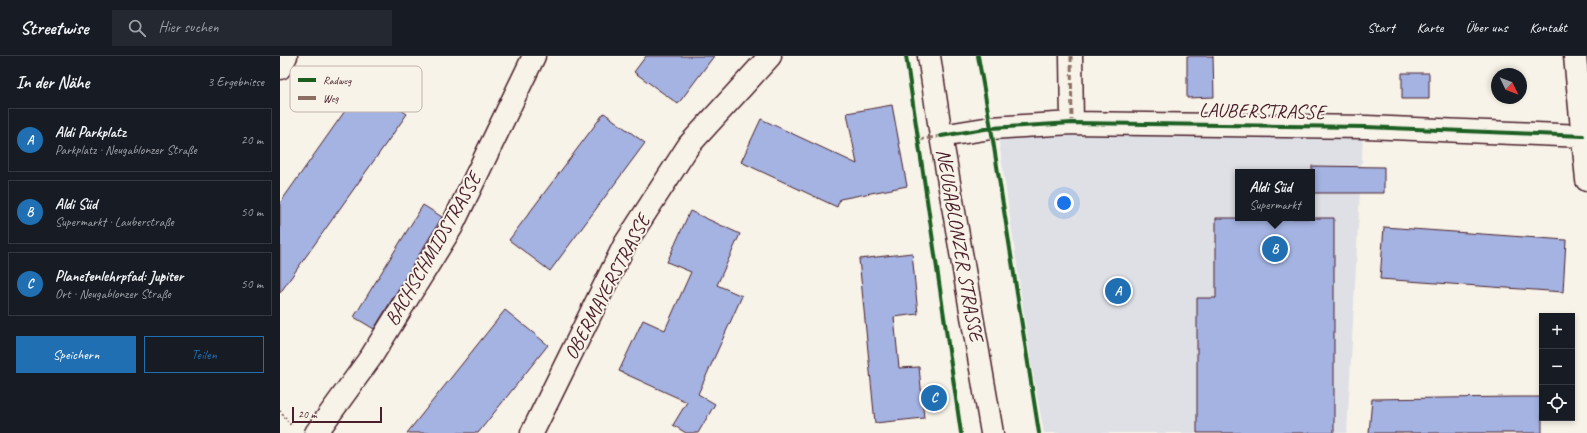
<!DOCTYPE html>
<html lang="de">
<head>
<meta charset="utf-8">
<style>
  :root { --surface:#171b24; --page:#242831; --text:#f1f3f6; --muted:#9ea1a6; --line:#363941; --accent:#1f6fb2 }
  body { margin:0; font-family:Caveat,sans-serif; background:var(--page); color:var(--text) }
  .controls { position:absolute; right:12px; bottom:12px; display:grid; overflow:hidden; border-radius:0px; box-shadow:0 2px 6px #0003 }
  .controls button { width:36px; height:36px; display:grid; place-items:center; padding:0; border:0; border-bottom:1px solid var(--line); background:var(--surface); color:var(--text); font:20px sans-serif }
  .compass { position:absolute; left:1211px; top:12px; width:36px; height:36px; border-radius:50%; background:var(--surface); box-shadow:0 2px 6px #0003; rotate:133deg }
  .scale { position:absolute; left:12px; bottom:10px; width:90px; box-sizing:border-box; padding-left:4px; border:2px solid #4a1f2b; border-top:0; font-size:11px; line-height:14px; white-space:nowrap; color:#4a1f2b; -webkit-text-stroke:3px #f7f3e8; paint-order:stroke }
  .you { position:absolute; left:784px; top:147px; width:14px; height:14px; margin:-10px; border:3px solid #fff; border-radius:50%; background:#1a73e8; box-shadow:0 0 0 6px #1a73e833 }
  .badge { display:grid; place-items:center; width:26px; height:26px; border-radius:50%; background:var(--accent); color:#fff; font-size:13px; font-weight:700 }
  .pin { position:absolute; translate:-50% -50%; border:2px solid #fff; box-shadow:0 1px 4px #0006 }
  .popup { position:absolute; left:955px; top:113px; width:80px; height:52px; box-sizing:border-box; display:grid; place-content:center; border-radius:0px; background:var(--surface); filter:drop-shadow(0 1px 3px #0005); font-size:13px; white-space:nowrap; color:var(--muted) }
  .popup b { font-size:15px; color:var(--text) }
  .popup::after { content:''; position:absolute; left:50%; top:100%; margin-left:-8px; border:8px solid transparent; border-top-color:var(--surface) }
  .list { margin:0; padding:0; list-style:none }
  h2 { display:flex; justify-content:space-between; align-items:center; height:52px; margin:0; padding:0 16px; font-size:17px }
  h2 small { font-size:13px; font-weight:400; color:var(--muted) }
  .list li { display:grid; grid-template-columns:26px 1fr auto; gap:12px; align-items:center; box-sizing:border-box; height:64px; margin:0 8px 8px; padding:0 8px; border:1px solid var(--line); border-radius:0px }
  .list b { display:block; font-size:15px; white-space:nowrap }
  .list p { margin:0; font-size:13px; white-space:nowrap; color:var(--muted) }
  .list em { font-size:13px; font-style:normal; color:var(--muted) }
  .actions { display:flex; gap:8px; padding:12px 16px }
  .actions a { flex:1; padding:9px 0; border:1px solid var(--accent); border-radius:0px; text-align:center; font-size:14px; color:var(--accent) }
  .actions .main { background:var(--accent); color:#fff }
  .icon { flex:none; width:22px; height:22px; fill:none; stroke:currentColor; stroke-width:2; stroke-linecap:round; stroke-linejoin:round }
  .map { position:relative; flex:none; width:1307px; height:377px; overflow:hidden }
  header { display:flex; align-items:center; gap:24px; box-sizing:border-box; height:56px; padding:0 20px; background:var(--surface); border-bottom:1px solid var(--line) }
  header strong { font-size:19px }
  nav { display:flex; gap:22px; margin-inline-start:auto; font-size:14px }
  .search { width:280px; height:36px; background:var(--page); display:flex; align-items:center; gap:10px; box-sizing:border-box; padding:0 14px; border-radius:0px; color:var(--muted); font-size:15px }
  main { display:flex }
  aside { flex:1; background:var(--surface) }
  .map>svg:first-child { display:block }
  .built { fill:#dee0e6; fill-rule:evenodd }
  .building { fill:#a4b3e2; stroke:#4a1f2b }
  .lines { fill:none; stroke-linecap:round; stroke-linejoin:round }
  .street-casing { stroke:#4a1f2b; stroke-width:25 }
  .secondary-casing { stroke:#4a1f2b; stroke-width:25 }
  .path { stroke:#4a1f2b; stroke-width:2.5; stroke-dasharray:1 3; stroke-linecap:butt }
  .street { stroke:#f7f3e8; stroke-width:22 }
  .secondary { stroke:#f7f3e8; stroke-width:22 }
  .quiet { stroke:#8d6e63; stroke-width:3; stroke-dasharray:6 3; stroke-linecap:butt }
  .cycleway-casing { stroke:#f7f3e8; stroke-width:6 }
  .cycleway { stroke:#1b5e20; stroke-width:4 }
  .labels { text-anchor:middle; dominant-baseline:central; stroke-width:4; stroke-linejoin:round; paint-order:stroke }
  .street-label { font-size:20px; fill:#4a1f2b; stroke:#f7f3e8 }
  .key { fill:#f7f3e8; stroke:#c3b3af; stroke-width:1 }
  .key-label { font-size:11px; fill:#4a1f2b }
</style>
</head>
<body>
<header>
<strong>Streetwise</strong>
<div class="search"><svg class="icon" aria-label="search" viewBox="0 0 24 24"><circle cx="10" cy="10" r="6"/><path d="M15 15l6 6"/></svg>Hier suchen</div>
<nav><a>Start</a><a>Karte</a><a>Über uns</a><a>Kontakt</a></nav>
</header>
<main>
<aside>
<h2>In der Nähe<small>3 Ergebnisse</small></h2>
<ul class="list">
<li><span class="badge">A</span><div><b>Aldi Parkplatz</b><p>Parkplatz · Neugablonzer Straße</p></div><em>20 m</em></li>
<li><span class="badge">B</span><div><b>Aldi Süd</b><p>Supermarkt · Lauberstraße</p></div><em>50 m</em></li>
<li><span class="badge">C</span><div><b>Planetenlehrpfad: Jupiter</b><p>Ort · Neugablonzer Straße</p></div><em>50 m</em></li>
</ul>
<div class="actions"><a class="main">Speichern</a><a>Teilen</a></div>
</aside>
<div class="map">
<svg width="1307" height="377" viewBox="0 0 1307 377">
  <rect width="100%" height="100%" fill="#f7f3e8"/>
  <filter id="ink" filterUnits="userSpaceOnUse"><feTurbulence type="fractalNoise" baseFrequency=".025" numOctaves="2"/><feDisplacementMap in="SourceGraphic" scale="8" xChannelSelector="R" yChannelSelector="G"/><feConvolveMatrix kernelMatrix="1 2 1 2 8 2 1 2 1" color-interpolation-filters="sRGB"/></filter>
  <g filter="url(#ink)">
    <path class="built" d="M789,73L1083,80L1067,377H764L751,307L718,79ZM958,116H1032V162H958Z"/>
    <path class="building" d="M366,0H434L398,48L354,16Z
      M907,0H933L934,41L907,42Z
      M1122,17H1149V43H1122Z
      M84,28L127,58L0,237V147Z
      M612,49L627,130L560,143L557,151L461,106L481,63L577,108L567,57Z
      M324,57L365,87L270,215L229,184Z
      M1032,110L1104,111V137H1032Z
      M143,149L162,161L94,273L74,261Z
      M410,155L460,178L437,229L462,240L418,338L435,348L418,377H406L393,369L407,346L339,315L363,264L385,274L411,216L387,206Z
      M936,162H1054V377H917V242H936Z
      M1104,171L1286,184L1283,236L1100,223Z
      M632,197L638,258L614,261L619,312L639,311L644,362L595,367L579,203Z
      M225,254L268,289L198,377H127Z
      M1233,341H1262V377H1089L1092,343Z"/>
    <g class="lines">
      <g class="street-casing">
        <path id="street" d="M791,0L792,67
          M1295,0L1307,124
          M0,12L6,0
          M661,80L711,72L792,67L1086,71L1303,80
          M36,377L91,301L171,172L254,0
          M252,377L345,188L409,89L490,0"/>
      </g>
      <g class="secondary-casing">
        <path id="secondary" d="M649,0L661,80L712,377"/>
      </g>
      <path class="path" d="M0,355L11,369"/>
      <use href="#street" class="street"/>
      <use href="#secondary" class="secondary"/>
      <path class="quiet" d="M791,0L792,67
        M638,84L661,80"/>
      <g class="cycleway-casing">
        <path id="cycleway" d="M626,0L681,377
          M698,0L711,72L759,377
          M661,80L711,72L792,67L1086,71L1303,80"/>
      </g>
      <use href="#cycleway" class="cycleway"/>
    </g>
  </g>
  <g class="labels">
    <g class="street-label">
      <text transform="translate(982 55) rotate(1)">LAUBERSTRASSE</text>
      <text transform="translate(680 189) rotate(80)">NEUGABLONZER STRASSE</text>
      <text transform="translate(153 193) rotate(-60)">BACHSCHMIDSTRASSE</text>
      <text transform="translate(327 231) rotate(-62)">OBERMAYERSTRASSE</text>
    </g>
  </g>
  <rect x="10" y="10" width="132" height="46" rx="6" class="key"/>
  <rect x="18" y="22" width="18" height="4" fill="#1b5e20"/>
  <rect x="18" y="40" width="18" height="4" fill="#8d6e63"/>
  <g class="key-label">
    <text x="43" y="28">Radweg</text>
    <text x="43" y="46">Weg</text>
  </g>
</svg>
<div class="controls">
<button>+</button>
<button>−</button>
<button><svg class="icon" aria-label="locate" viewBox="0 0 24 24"><circle cx="12" cy="12" r="6"/><path d="M12 2v4M12 18v4M2 12h4M18 12h4"/></svg></button>
</div>
<svg class="compass" viewBox="-18 -18 36 36"><path d="M0-13l5 13h-10z" fill="#e53935"/><path d="M0 13l5-13h-10z" fill="#9ea1a6"/></svg>
<div class="scale">20 m</div>
<div class="you"></div>
<div class="pin badge" style="left:838px;top:235px">A</div>
<div class="pin badge" style="left:995px;top:193px">B</div>
<div class="popup"><b>Aldi Süd</b>Supermarkt</div>
<div class="pin badge" style="left:654px;top:342px">C</div>
</div>
</main>
</body>
</html>
